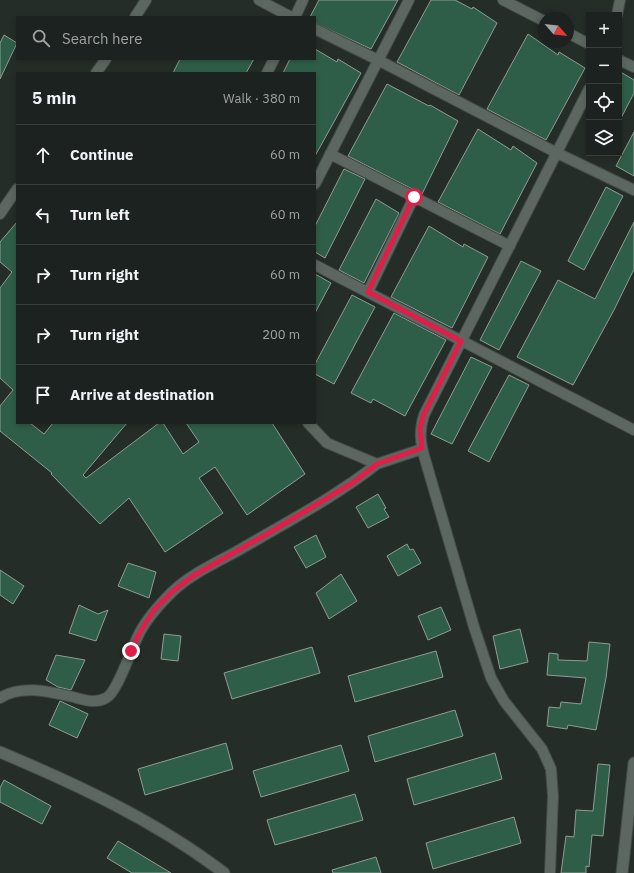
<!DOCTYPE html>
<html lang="en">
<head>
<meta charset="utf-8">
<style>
  :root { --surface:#1c221f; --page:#252a28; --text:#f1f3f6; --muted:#a0a4a4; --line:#3a3f3d }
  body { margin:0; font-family:"IBM Plex Sans",sans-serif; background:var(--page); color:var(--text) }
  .controls { position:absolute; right:12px; top:12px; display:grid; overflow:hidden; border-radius:0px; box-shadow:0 2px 6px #0003 }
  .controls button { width:36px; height:36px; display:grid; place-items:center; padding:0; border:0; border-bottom:1px solid var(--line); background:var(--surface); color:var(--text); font:20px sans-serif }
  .compass { position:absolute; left:538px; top:12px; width:36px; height:36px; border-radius:50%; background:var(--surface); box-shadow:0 2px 6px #0003; rotate:118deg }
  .stop { position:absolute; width:12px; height:12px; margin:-9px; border:3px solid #e11d48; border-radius:50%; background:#fff }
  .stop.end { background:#e11d48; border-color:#fff; box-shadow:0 1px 4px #0008 }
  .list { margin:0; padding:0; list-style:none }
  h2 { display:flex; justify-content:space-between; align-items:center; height:52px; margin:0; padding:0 16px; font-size:17px }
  h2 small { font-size:13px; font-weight:400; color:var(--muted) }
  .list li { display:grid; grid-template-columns:26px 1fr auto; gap:12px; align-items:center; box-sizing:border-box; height:60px; padding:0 16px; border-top:1px solid var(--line) }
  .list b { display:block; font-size:15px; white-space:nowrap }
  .list em { font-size:13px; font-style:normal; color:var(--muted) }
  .icon { flex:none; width:22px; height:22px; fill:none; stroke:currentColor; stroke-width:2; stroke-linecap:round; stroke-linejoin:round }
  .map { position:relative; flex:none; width:634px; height:873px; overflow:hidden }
  .search { position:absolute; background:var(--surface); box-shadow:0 2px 6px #0003; left:16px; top:16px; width:300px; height:44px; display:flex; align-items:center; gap:10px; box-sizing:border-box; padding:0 14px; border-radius:0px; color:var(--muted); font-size:15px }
  .panel { position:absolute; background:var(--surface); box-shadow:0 2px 6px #0003; left:16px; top:72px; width:300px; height:352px; border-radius:0px }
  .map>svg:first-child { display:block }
  .building { fill:#2e5e48; stroke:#919b95 }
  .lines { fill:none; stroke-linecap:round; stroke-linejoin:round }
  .minor-casing { stroke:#444b47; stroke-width:12 }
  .tertiary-casing { stroke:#444b47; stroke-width:13 }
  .minor { stroke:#5d6762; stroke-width:10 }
  .tertiary { stroke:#5d6762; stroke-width:11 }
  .route { stroke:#e11d48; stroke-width:5 }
</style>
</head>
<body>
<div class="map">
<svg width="634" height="873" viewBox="0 0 634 873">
  <rect width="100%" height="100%" fill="#252d29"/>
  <path class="building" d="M319,0H398L371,49L315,23V17H310Z
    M431,0H455L472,9L473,7L497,23L459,95L397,62Z
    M528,34L558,55L559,52L585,68L546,140L487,109Z
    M4,35L17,43L0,79V43Z
    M315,49L337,62L338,59L361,73L315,156V73H283L290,59H315Z
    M180,59H254L246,73H173Z
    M619,71L634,80V93L619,122Z
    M387,84L429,106L430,105L458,121L422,194L348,156Z
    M478,129L511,150L513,146L537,163L500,234L438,202Z
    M634,132V176L616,166Z
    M344,169L365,179L325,258L315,252V226Z
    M606,187L623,196L584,270L568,261Z
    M376,199L399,213L364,283L339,270Z
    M17,222V423H30L44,434L53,423H127L83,475L86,478L159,423H163L183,454L199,442L186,423H272L305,474L247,515L215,467L199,478L223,513L165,552L129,498L100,524L51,474L52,473L0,431V406L13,390L0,378V288L12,272L0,262V242Z
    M634,222V269L614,310L573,385L517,357L558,280L595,299Z
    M429,226L463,247L464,244L488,257L452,328L391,297Z
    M521,261L541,271L499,350L480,340Z
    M315,274L331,283L315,313Z
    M352,295L375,307L334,384L315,374V364Z
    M394,313L446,340L405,416L373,399L371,403L351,393Z
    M471,357L492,367L452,444L431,434Z
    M509,375L529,385L489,462L468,451Z
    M378,494L386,508L384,509L389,517L368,528L356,507Z
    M316,535L326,557L306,568L294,547Z
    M407,544L410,550L413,549L421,563L398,576L387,556Z
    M128,563L156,572L149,598L118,586Z
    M0,570L24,586L13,604L0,595Z
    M341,574L357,601L329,619L316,593Z
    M79,605L98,614L108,610L96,641L69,633Z
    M441,607L451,630L428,640L418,616Z
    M520,629L528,662L500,669L493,636Z
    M164,634L181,636L178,661L161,659Z
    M589,642L610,644L606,678L596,730L568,725L567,729L547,726L549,707L560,708L561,702L581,704L586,678L547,675L549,653L558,654V660L587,661Z
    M312,647L320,673L232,699L224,673Z
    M436,651L443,677L355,702L348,676Z
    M56,655L85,660L71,690L58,687L46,680Z
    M60,701L88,714L77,738L49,725Z
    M455,710L463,736L375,762L368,736Z
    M226,743L233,769L145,795L138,769Z
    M341,745L349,771L261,797L253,771Z
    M495,753L502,779L414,805L407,779Z
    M598,764L610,765L603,836L592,835L589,867L586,866V873H561L566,836L574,837L576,810L593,811Z
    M4,780L51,806L42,824L0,802V788Z
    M355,794L363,820L275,845L267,820Z
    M514,817L521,843L433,869L426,843Z
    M118,841L171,873H132L107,858Z
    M376,857L381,873H333L332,870Z"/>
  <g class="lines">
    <g class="minor-casing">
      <path id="minor" d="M259,0L291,17
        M503,0L544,21
        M617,15L620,0
        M135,17L146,0
        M295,17L303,0
        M315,29L378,60L557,153L634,190
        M568,33L589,44
        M619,60L634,67
        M96,73L106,59
        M267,73L274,59
        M330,154L510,246
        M315,184L409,0
        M0,214L17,189
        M315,265L634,430
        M368,292L414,197
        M308,423L327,443L377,464L422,449
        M0,698C21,684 51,692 73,697C84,700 95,704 106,698C118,692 132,646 140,632C148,617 160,604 172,592C192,573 218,562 241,549C287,522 335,497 377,464
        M550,873L553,796L551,769L542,749L504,701L491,678L474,627L425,459C420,442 419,431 424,415L589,89"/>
    </g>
    <g class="tertiary-casing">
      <path id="tertiary" d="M0,752C78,785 156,821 224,873
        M622,873L634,763"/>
    </g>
    <use href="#minor" class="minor"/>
    <use href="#tertiary" class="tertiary"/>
  </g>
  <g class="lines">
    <path class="route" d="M131,651L140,632L154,610L173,591L193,576L274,530L354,482L377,464L422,448L420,428L424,414L461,341L368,292L414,197"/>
  </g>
</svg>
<div class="controls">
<button>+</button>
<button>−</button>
<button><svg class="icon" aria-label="locate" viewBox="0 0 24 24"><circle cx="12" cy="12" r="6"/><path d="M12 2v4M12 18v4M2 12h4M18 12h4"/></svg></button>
<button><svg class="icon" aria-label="layers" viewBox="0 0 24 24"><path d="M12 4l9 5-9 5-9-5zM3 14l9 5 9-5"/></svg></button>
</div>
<svg class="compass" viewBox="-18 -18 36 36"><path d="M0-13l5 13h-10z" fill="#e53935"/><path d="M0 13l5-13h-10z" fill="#a0a4a4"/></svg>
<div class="stop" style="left:414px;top:197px"></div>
<div class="stop end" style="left:131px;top:651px"></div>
<div class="search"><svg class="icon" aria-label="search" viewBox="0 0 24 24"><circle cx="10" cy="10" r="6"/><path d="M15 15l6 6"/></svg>Search here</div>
<section class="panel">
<h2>5 min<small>Walk · 380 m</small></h2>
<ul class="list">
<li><svg class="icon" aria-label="ahead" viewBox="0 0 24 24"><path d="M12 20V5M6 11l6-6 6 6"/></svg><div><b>Continue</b></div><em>60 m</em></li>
<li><svg class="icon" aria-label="left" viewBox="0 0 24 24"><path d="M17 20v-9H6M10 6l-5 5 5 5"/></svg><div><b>Turn left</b></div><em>60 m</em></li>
<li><svg class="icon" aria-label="right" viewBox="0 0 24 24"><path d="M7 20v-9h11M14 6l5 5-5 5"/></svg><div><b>Turn right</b></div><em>60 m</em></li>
<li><svg class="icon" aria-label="right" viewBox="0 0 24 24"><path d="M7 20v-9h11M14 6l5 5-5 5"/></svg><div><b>Turn right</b></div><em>200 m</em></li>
<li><svg class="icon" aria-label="arrive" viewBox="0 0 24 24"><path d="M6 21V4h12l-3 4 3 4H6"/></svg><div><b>Arrive at destination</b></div></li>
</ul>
</section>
</div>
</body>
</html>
